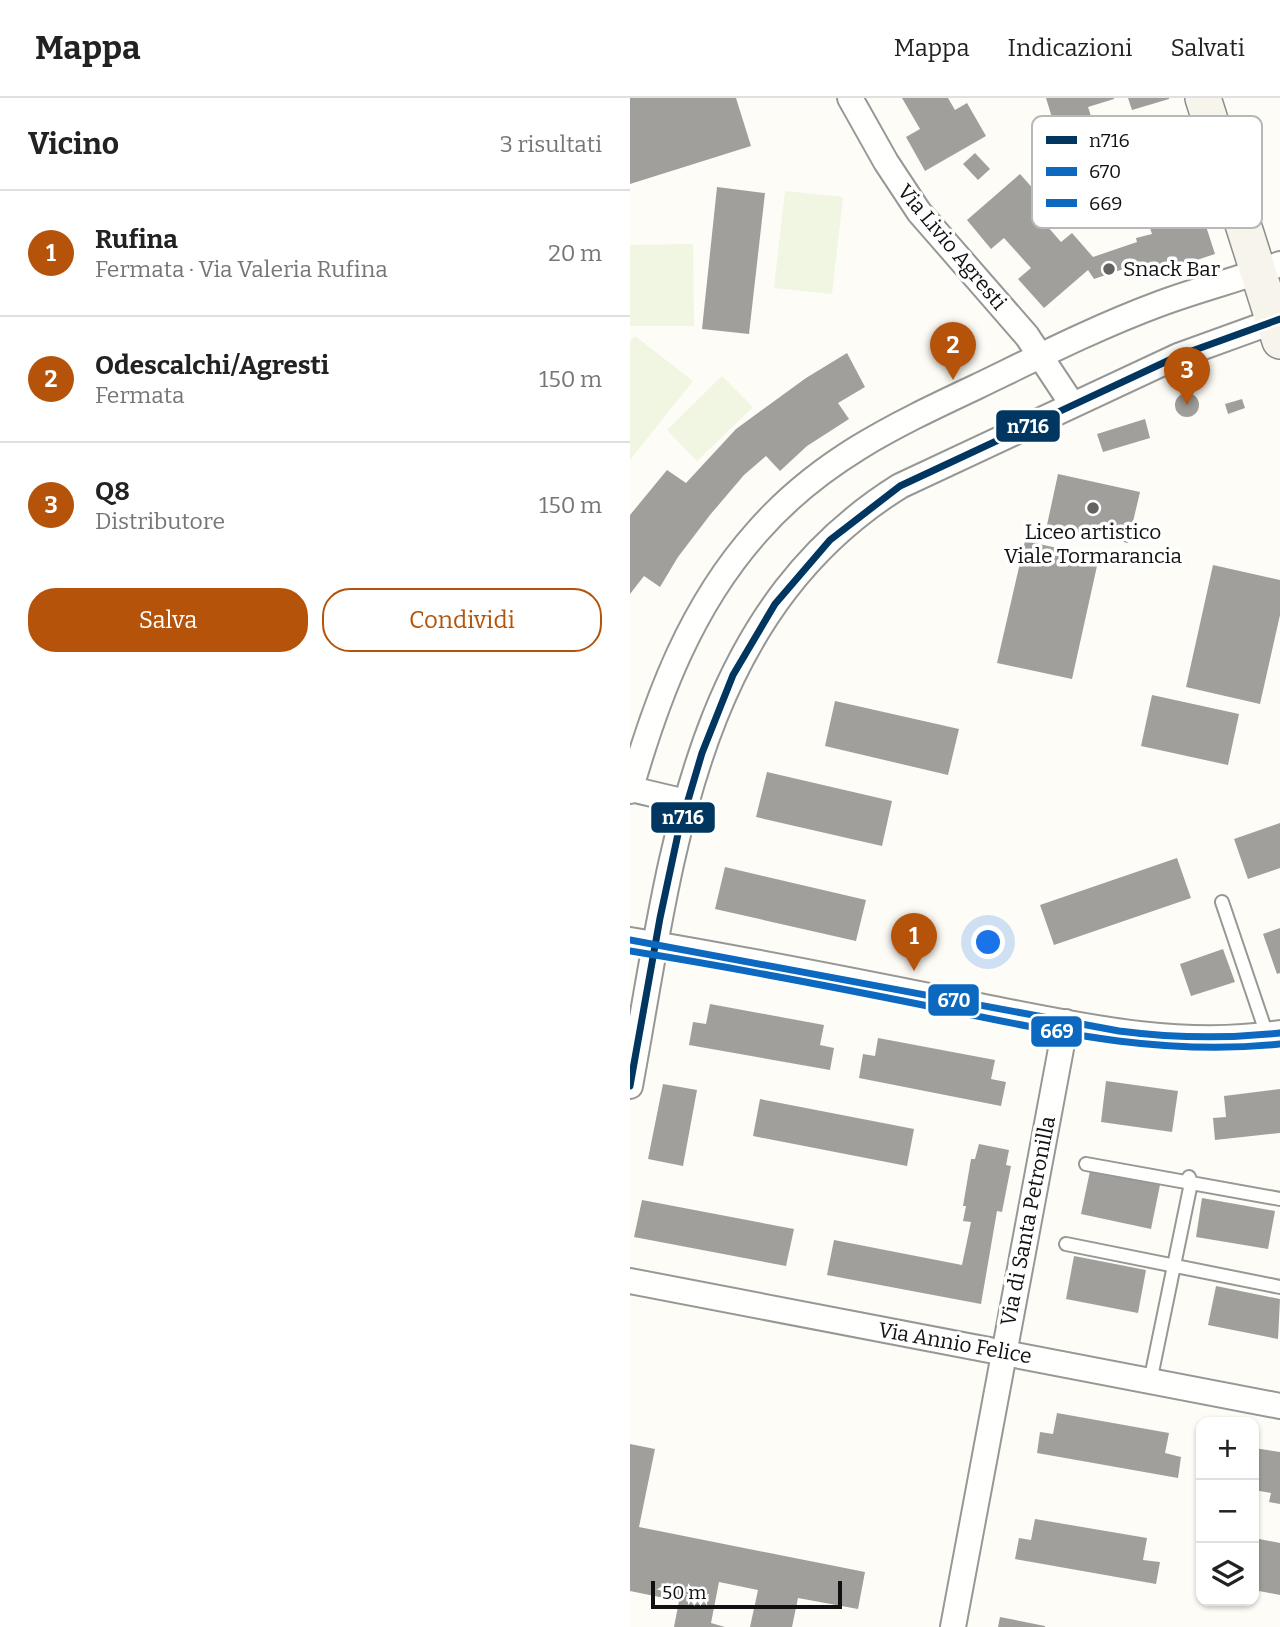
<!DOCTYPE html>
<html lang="it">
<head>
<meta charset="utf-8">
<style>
  :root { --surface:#fff; --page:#f2f2f2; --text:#222; --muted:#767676; --line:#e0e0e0; --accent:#b45309 }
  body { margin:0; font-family:Bitter,serif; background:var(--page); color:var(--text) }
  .controls { position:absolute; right:21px; bottom:21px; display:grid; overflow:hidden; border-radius:14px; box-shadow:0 2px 5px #0004 }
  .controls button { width:63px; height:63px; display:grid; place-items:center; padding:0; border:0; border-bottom:2px solid var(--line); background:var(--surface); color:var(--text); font:35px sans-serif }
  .scale { position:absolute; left:21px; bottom:18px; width:191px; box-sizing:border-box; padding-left:7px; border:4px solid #111; border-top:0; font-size:19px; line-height:24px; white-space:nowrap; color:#111; -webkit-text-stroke:5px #fff; paint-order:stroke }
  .you { position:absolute; left:359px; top:845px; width:24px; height:24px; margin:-18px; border:5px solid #fff; border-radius:50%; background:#1a73e8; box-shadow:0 0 0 10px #1a73e833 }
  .badge { display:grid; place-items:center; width:46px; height:46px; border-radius:50%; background:var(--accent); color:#fff; font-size:23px; font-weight:700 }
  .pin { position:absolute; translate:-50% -58px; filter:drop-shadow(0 2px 4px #0008) }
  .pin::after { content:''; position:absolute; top:37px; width:24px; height:21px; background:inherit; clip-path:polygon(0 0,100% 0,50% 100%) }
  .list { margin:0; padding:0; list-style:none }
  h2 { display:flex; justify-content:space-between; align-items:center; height:91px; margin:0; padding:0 28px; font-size:30px }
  h2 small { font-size:23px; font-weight:400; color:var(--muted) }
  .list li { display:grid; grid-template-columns:46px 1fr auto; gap:21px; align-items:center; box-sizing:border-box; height:126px; padding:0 28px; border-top:2px solid var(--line) }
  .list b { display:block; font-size:26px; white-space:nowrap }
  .list p { margin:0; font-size:23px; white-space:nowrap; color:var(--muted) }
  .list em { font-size:23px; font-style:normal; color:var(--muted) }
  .actions { display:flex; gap:14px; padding:21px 28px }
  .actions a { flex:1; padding:16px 0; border:2px solid var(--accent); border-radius:28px; text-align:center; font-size:24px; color:var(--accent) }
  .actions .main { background:var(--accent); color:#fff }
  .icon { flex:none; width:38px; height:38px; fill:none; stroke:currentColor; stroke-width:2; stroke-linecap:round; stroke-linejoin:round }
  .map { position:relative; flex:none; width:650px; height:1529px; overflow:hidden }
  header { display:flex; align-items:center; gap:42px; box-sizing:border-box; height:98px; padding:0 35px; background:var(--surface); border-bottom:2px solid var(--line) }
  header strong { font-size:33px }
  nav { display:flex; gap:38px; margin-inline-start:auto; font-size:24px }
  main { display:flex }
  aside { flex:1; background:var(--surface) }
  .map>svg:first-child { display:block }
  .pitch { fill:#f0f6e1 }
  .building { fill:#a19f9c }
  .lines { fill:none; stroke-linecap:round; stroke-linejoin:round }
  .lane-casing { stroke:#979795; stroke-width:16 }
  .street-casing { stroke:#979795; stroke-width:28 }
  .secondary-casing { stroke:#8e8d8b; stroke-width:38 }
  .lane { stroke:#fffffe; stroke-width:12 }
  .street { stroke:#fffffe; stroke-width:24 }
  .secondary { stroke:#f6f4eb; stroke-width:35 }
  .bus-1-casing { stroke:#fff; stroke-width:12 }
  .bus-2-casing { stroke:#fff; stroke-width:12 }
  .bus-3-casing { stroke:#fff; stroke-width:12 }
  .bus-1 { stroke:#00365f; stroke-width:7 }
  .bus-2 { stroke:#0c69bf; stroke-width:7 }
  .bus-3 { stroke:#0c69bf; stroke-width:7 }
  .poi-dot { fill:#646362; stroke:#fff; stroke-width:2.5 }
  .labels { text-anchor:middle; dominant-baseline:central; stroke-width:7; stroke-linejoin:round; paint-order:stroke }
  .street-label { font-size:21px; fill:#111; stroke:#fff }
  .poi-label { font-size:21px; fill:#111; stroke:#fff; text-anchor:start }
  .key { fill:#fff; stroke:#b8b8b8; stroke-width:2 }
  .key-label { font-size:19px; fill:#111 }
  .line-badge { stroke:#fff; stroke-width:2.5 }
  .badge-label { font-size:19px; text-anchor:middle; font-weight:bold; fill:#fff }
</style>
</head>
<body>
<header>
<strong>Mappa</strong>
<nav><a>Mappa</a><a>Indicazioni</a><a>Salvati</a></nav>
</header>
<main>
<aside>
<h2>Vicino<small>3 risultati</small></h2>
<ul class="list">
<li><span class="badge">1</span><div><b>Rufina</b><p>Fermata · Via Valeria Rufina</p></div><em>20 m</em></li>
<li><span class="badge">2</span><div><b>Odescalchi/Agresti</b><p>Fermata</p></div><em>150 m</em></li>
<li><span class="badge">3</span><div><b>Q8</b><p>Distributore</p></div><em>150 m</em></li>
</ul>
<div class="actions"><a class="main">Salva</a><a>Condividi</a></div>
</aside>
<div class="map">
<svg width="650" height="1529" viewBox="0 0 650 1529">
  <rect width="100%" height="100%" fill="#fdfcf7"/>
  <path class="pitch" d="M155,93L213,99L202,196L144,190Z
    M63,146L64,228H0V147Z
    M5,238L63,283L0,362V244Z
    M92,278L123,309L67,363L37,332Z"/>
  <path class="building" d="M0,0H106L121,48L0,86Z
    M272,0H318L325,12L337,5L356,38L295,73L276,39L290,31Z
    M416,0H484V1L458,9L463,24L427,36Z
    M498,0H539V1L502,12Z
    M549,45L561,81L547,85L560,124L573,119L585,156L518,178L514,164L464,181L458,172L414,210L388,181L401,170L374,140L361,151L337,122L390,76L415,104L404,113L431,144L442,135L463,159L507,144L506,140L522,136L509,97L493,102L482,67Z
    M345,55L360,71L348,82L333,66Z
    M87,89L135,95L119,236L72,231Z
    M217,255L235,289L208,305L219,321L177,348L150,373L136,358L114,377L80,417L48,459L30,489L14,478L0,496V417L37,372L56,385L106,331L176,280Z
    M545 307a12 12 0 1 1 24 0a12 12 0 1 1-24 0Z
    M612,301L615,310L598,316L595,306Z
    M515,321L520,340L473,354L467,336Z
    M428,376L510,394L498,445L417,427Z
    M395,443L469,459L442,581L367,565Z
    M583,467L650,482V517L630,606L556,589Z
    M522,597L609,616L598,667L511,648Z
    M205,603L329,631L318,677L195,648Z
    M137,674L262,703L252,748L126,719Z
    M650,725V770L618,781L604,741Z
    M547,760L561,800L424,847L410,807Z
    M95,769L236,802L226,843L85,811Z
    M650,830V875L647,876L633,836Z
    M593,851L605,884L561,898L550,866Z
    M80,906L194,927L190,947L204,950L200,972L59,947L63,924L76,926Z
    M248,940L365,962L361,981L376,984L371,1008L229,980L233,956L245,958Z
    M476,983L548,993L542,1034L471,1024Z
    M33,986L67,992L53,1068L18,1061Z
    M650,991V1035L585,1042L583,1020L596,1019L594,998Z
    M130,1001L284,1031L277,1068L123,1038Z
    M349,1046L379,1052L376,1067L381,1068L372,1114L367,1113L351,1206L197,1177L204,1142L332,1167L341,1124L333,1123L336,1108H333L341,1061H345Z
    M460,1073L530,1087L521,1131L451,1116Z
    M572,1100L645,1113L638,1151L566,1139Z
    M12,1102L164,1131L156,1168L4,1139Z
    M444,1158L516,1172L508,1215L436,1201Z
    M586,1188L650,1201L648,1241L578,1227Z
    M427,1315L539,1335L535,1355L551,1359L548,1380L407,1355L410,1334L423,1336Z
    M0,1346L25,1351L9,1429L235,1474L228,1511L168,1500L162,1529H120L128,1492L89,1484L81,1525L95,1529H44L49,1503L0,1493Z
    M624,1350L650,1354V1406L639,1404L641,1395L624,1392Z
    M405,1421L517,1440L513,1462L530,1464L526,1486L385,1461L389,1440L401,1442Z
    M624,1440L650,1445V1497L624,1492Z
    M370,1519L415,1528V1529H368Z"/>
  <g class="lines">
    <g class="lane-casing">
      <path id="lane" d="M592,804L637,937
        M456,1066L650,1101
        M436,1146L650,1189
        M520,1284L561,1085L559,1079"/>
    </g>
    <g class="street-casing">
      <path id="street" d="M220,0L256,64L289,114L397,238L442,306
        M1,691L56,704
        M0,693C27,599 61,508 127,434C189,363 263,328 346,289C406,260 467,229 529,206C569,191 610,181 650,166
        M0,842C110,860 220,882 329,904C434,924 543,952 650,935
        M0,988C41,768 60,519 270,388L548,258L650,221
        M0,1183L650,1308
        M323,1529L436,924"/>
    </g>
    <g class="secondary-casing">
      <path id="secondary" d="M573,0L650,243"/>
    </g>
    <use href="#lane" class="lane"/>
    <use href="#street" class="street"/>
    <use href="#secondary" class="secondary"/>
    <g class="bus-1-casing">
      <path id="bus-1" d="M0,988L30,820L48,736L72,655L103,577L145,506L200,442L270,388L548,258L650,221"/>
    </g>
    <g class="bus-2-casing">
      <path id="bus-2" d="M0,842L489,933C543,940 595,941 650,935"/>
    </g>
    <g class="bus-3-casing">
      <path id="bus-3" d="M0,853C100,869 199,888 298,908C416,932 529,959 650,946"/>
    </g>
    <use href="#bus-1" class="bus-1"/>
    <use href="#bus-2" class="bus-2"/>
    <use href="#bus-3" class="bus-3"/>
  </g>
  <g class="poi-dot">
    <circle cx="479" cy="171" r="7"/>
    <circle cx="463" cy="410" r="7"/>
  </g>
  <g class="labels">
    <g class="street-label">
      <text transform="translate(322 149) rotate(50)">Via Livio Agresti</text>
      <text transform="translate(398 1123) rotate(-79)">Via di Santa Petronilla</text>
      <text transform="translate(325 1245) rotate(10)">Via Annio Felice</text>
    </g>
    <g class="poi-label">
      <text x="493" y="171">Snack Bar</text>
      <text x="463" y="434" text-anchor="middle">Liceo artistico<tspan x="463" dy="24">Viale Tormarancia</tspan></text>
    </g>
  </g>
  <rect x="402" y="18" width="230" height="112" rx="10" class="key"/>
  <rect x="416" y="38" width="31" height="8" fill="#00365f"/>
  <rect x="416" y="69" width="31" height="9" fill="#0c69bf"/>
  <rect x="416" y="101" width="31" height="8" fill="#0c69bf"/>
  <g class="key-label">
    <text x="459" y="49">n716</text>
    <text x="459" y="80">670</text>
    <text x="459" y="112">669</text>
  </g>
  <g class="line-badge">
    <rect x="365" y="311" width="66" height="34" rx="7" fill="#00365f"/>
    <rect x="20" y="703" width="66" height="33" rx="7" fill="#00365f"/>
    <rect x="297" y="885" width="53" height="34" rx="7" fill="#0c69bf"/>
    <rect x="400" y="917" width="53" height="33" rx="7" fill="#0c69bf"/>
  </g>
  <g class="badge-label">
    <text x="398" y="335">n716</text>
    <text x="53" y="726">n716</text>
    <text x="324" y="909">670</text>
    <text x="427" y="940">669</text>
  </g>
</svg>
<div class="controls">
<button>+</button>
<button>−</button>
<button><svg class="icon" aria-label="layers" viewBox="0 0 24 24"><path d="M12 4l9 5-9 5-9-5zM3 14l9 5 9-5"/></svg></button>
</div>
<div class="scale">50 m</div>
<div class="you"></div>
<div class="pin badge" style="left:284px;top:873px">1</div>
<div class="pin badge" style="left:323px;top:282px">2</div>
<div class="pin badge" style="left:557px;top:307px">3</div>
</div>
</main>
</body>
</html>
